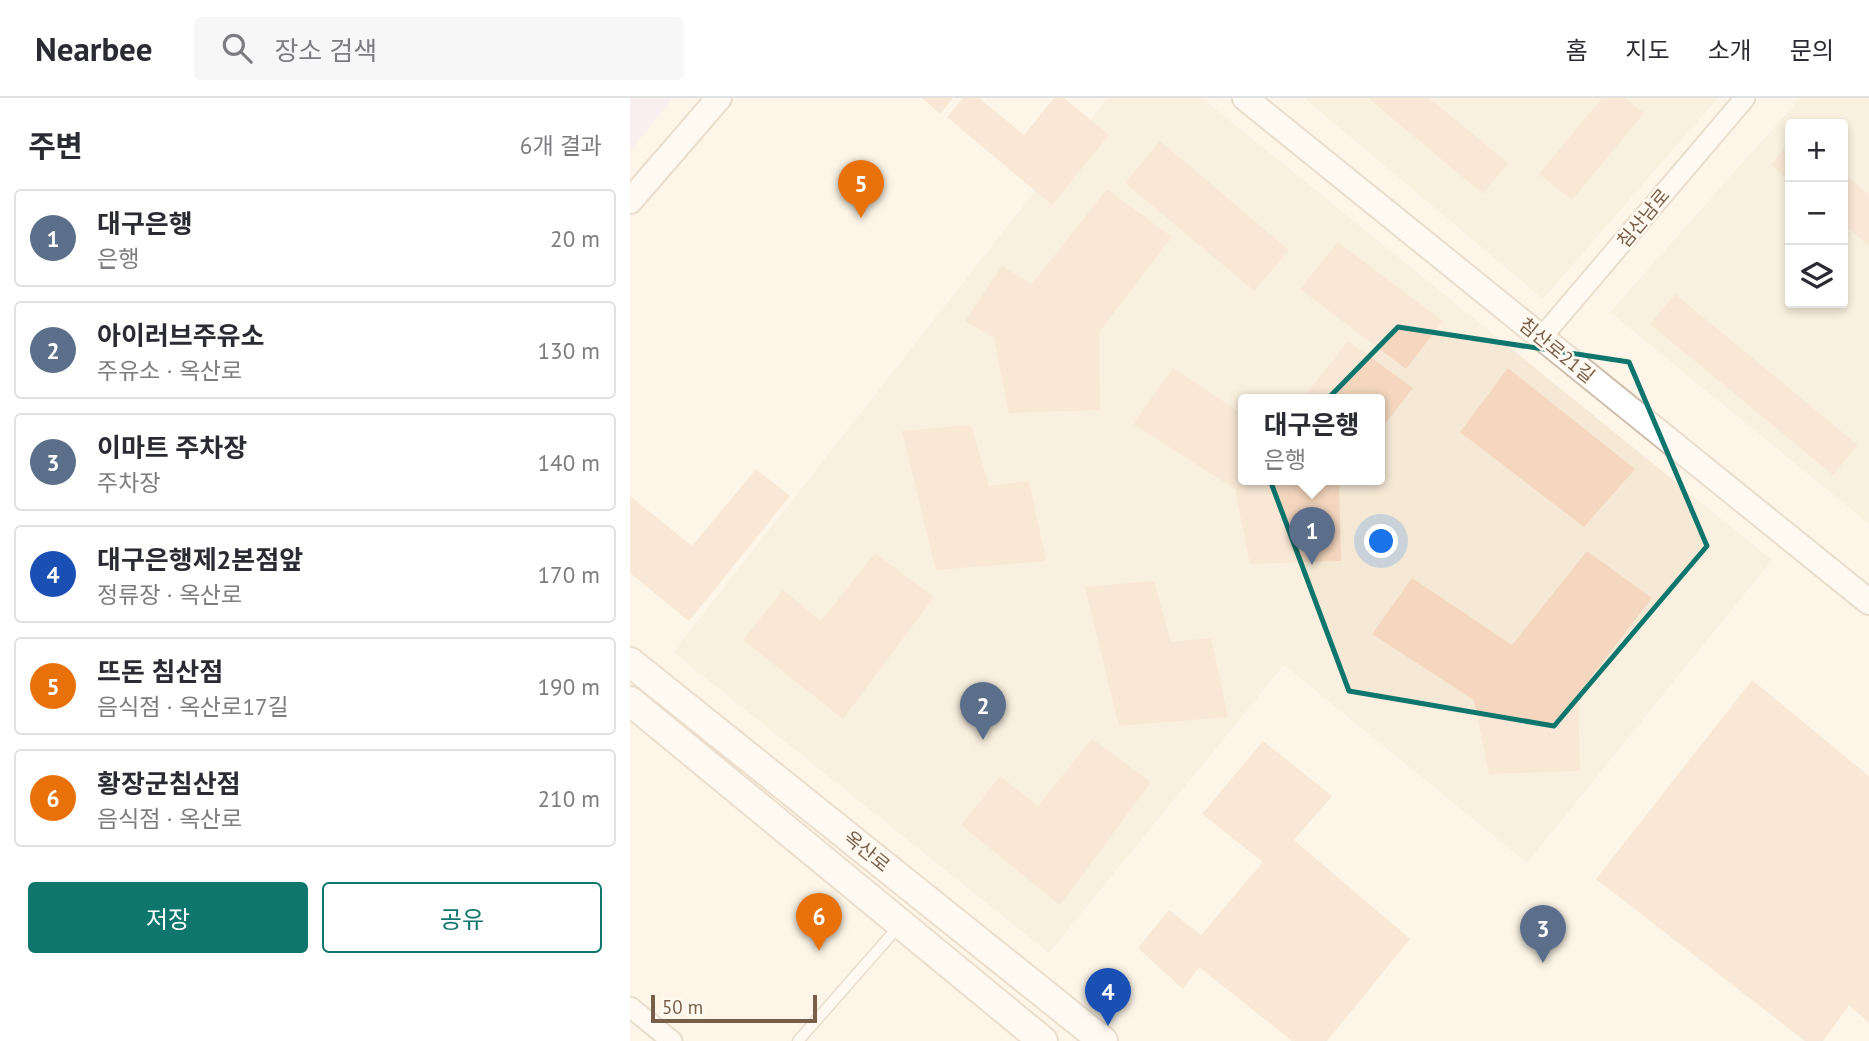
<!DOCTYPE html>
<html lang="ko">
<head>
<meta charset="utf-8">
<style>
  :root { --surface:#fff; --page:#f7f7f7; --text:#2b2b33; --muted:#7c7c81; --line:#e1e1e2; --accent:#0f766e }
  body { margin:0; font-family:"PT Sans","Noto Sans KR",sans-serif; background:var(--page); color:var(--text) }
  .controls { position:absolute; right:21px; top:21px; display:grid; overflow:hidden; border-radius:7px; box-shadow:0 4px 10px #0003 }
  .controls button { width:63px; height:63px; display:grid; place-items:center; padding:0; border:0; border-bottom:2px solid var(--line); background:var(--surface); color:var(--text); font:35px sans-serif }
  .scale { position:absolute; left:21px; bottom:18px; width:166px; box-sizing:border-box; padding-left:7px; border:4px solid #795e4a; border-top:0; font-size:19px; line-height:24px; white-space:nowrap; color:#795e4a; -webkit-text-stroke:5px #fffaef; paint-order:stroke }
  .you { position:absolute; left:752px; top:444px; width:24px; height:24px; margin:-18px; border:5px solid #fff; border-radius:50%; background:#1a73e8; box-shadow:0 0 0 10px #1a73e833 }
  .badge { display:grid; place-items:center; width:46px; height:46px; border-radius:50%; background:var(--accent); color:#fff; font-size:23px; font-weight:700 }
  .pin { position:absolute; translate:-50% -58px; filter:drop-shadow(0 2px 4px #0008) }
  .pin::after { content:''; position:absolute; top:37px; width:24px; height:21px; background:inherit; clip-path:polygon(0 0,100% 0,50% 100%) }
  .popup { position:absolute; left:608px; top:296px; width:147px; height:91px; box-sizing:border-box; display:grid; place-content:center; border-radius:7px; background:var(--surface); filter:drop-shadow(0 2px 5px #0005); font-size:23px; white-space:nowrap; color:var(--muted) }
  .popup b { font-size:26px; color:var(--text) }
  .popup::after { content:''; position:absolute; left:50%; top:100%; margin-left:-14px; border:14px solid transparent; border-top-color:var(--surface) }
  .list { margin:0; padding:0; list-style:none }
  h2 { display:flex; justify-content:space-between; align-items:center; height:91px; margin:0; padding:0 28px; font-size:30px }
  h2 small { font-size:23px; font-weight:400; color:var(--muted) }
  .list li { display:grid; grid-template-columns:46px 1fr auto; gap:21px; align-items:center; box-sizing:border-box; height:98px; margin:0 14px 14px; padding:0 14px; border:2px solid var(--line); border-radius:7px }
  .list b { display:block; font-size:26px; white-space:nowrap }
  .list p { margin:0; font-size:23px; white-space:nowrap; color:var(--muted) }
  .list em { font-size:23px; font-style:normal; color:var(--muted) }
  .actions { display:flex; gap:14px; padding:21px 28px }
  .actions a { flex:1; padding:16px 0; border:2px solid var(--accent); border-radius:7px; text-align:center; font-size:24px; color:var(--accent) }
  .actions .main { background:var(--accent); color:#fff }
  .icon { flex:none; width:38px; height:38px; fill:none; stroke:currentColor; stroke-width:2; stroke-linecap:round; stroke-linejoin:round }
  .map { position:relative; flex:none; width:1239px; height:943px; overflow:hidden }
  header { display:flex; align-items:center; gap:42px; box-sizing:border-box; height:98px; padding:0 35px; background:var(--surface); border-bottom:2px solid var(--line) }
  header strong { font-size:33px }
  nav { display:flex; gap:38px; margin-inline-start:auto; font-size:24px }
  .search { width:490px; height:63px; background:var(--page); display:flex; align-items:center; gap:18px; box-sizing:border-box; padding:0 24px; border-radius:7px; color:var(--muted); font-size:26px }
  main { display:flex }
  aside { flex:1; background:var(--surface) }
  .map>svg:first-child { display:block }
  .residential { fill:#f5e9d6; fill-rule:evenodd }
  .education { fill:#f3e4fa }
  .building { fill:#f4d7be }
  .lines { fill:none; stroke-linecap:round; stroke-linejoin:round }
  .service-casing { stroke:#d0bfac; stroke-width:13 }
  .minor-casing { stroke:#d0bfac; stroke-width:23 }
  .tertiary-casing { stroke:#d0bfac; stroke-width:28 }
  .secondary-casing { stroke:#d6c1ac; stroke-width:32 }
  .service { stroke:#fff; stroke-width:10 }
  .minor { stroke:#fff; stroke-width:19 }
  .tertiary { stroke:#fff; stroke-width:24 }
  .secondary { stroke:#fff; stroke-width:28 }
  .marked { fill:none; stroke:#0f766e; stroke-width:5; stroke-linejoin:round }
  .labels { text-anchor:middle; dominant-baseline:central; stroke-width:5; stroke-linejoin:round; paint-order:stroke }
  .street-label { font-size:19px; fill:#795e4a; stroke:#fffaef }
</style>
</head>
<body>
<header>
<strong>Nearbee</strong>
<div class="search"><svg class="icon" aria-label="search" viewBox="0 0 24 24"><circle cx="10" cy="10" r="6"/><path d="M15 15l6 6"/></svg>장소 검색</div>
<nav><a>홈</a><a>지도</a><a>소개</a><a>문의</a></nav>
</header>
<main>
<aside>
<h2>주변<small>6개 결과</small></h2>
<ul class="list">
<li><span class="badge" style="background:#5c6f8a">1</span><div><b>대구은행</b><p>은행</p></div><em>20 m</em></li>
<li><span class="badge" style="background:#5c6f8a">2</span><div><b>아이러브주유소</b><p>주유소 · 옥산로</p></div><em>130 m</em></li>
<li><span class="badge" style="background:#5c6f8a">3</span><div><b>이마트 주차장</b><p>주차장</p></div><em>140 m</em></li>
<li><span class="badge" style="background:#1a4fb4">4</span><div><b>대구은행제2본점앞</b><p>정류장 · 옥산로</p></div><em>170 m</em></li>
<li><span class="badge" style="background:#e8710a">5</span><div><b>뜨돈 침산점</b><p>음식점 · 옥산로17길</p></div><em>190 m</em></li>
<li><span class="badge" style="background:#e8710a">6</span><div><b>황장군침산점</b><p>음식점 · 옥산로</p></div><em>210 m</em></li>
</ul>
<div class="actions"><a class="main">저장</a><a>공유</a></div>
</aside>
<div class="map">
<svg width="1239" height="943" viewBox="0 0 1239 943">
  <rect width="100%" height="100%" fill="#fdf6e8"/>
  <path class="residential" d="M478,0H572L1142,462L897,765L654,567L419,855L43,554ZM614,301H750V381H614Z
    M674,0H1088L913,201Z
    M1170,0H1239V426L980,214ZM1160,26H1213V205H1160Z"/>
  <path class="education" d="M0,0H43L0,53Z"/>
  <path class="building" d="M292,0H323L310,16Z
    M333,0H349L394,37L424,0H434L479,37L422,107L317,19Z
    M738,0H799L878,65L853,96Z
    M972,0H995L1014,15L942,102L909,76Z
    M530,43L659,152L624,193L495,85Z
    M1160,44V83L1141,67Z
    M1213,75L1239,97V148L1213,126Z
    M477,91L542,139L469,234L470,312L379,315L364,240L335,223L372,168L402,186Z
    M708,144L813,223L776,271L670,191Z
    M1045,196L1228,347L1203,377L1020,226Z
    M718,243L783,290L750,332V301H672Z
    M543,270L614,317V381H713L709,385L711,463L620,466L605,391L503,326Z
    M878,270L1005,371L954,429L830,334Z
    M341,327L359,388L399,383L416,463L306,472L272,333Z
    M126,371L160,398L59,523L0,475V398L62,448Z
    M957,453L1022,500L948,596L950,673L859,676L844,602L742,536L782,480L882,547Z
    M245,455L304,499L213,621L113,542L153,492L191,523Z
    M524,483L541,544L581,540L598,619L489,628L455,489Z
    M1122,582L1239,678V925L1219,907L1193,943H1175L966,781Z
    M462,641L521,684L430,807L331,727L370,678L408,708Z
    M633,643L702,698L664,742L780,841L697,943H662L569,869L553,891L508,850L539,812L571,837L633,764L572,716Z"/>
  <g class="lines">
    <g class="service-casing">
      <path id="service" d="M168,943L269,828"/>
    </g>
    <g class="minor-casing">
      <path id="minor" d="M911,240L1115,0
        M0,909L42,943"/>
    </g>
    <g class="tertiary-casing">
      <path id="tertiary" d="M615,0L1239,504
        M0,103L89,0"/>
    </g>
    <g class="secondary-casing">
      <path id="secondary" d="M0,564L473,943
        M0,603L413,943"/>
    </g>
    <use href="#service" class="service"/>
    <use href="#minor" class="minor"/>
    <use href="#tertiary" class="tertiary"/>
    <use href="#secondary" class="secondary"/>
  </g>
  <path d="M0 0H1239V943H0ZM768,229L999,264L1077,448L924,628L719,593L634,366Z" fill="#fdf6e8" fill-opacity=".55" fill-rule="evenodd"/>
  <path class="marked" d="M768,229L999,264L1077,448L924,628L719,593L634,366Z"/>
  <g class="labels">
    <g class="street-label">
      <text transform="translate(1013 120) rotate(-50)">침산남로</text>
      <text transform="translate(927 252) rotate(39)">침산로21길</text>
      <text transform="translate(237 753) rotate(39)">옥산로</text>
    </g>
  </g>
</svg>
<div class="controls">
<button>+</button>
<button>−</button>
<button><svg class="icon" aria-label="layers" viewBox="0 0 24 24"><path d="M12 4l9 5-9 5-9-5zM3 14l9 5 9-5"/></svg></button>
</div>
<div class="scale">50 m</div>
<div class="you"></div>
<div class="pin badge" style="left:682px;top:467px;background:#5c6f8a">1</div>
<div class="popup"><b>대구은행</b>은행</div>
<div class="pin badge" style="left:353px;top:642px;background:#5c6f8a">2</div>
<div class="pin badge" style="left:913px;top:865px;background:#5c6f8a">3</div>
<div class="pin badge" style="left:478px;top:928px;background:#1a4fb4">4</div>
<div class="pin badge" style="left:231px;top:120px;background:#e8710a">5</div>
<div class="pin badge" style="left:189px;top:853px;background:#e8710a">6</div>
</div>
</main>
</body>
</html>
